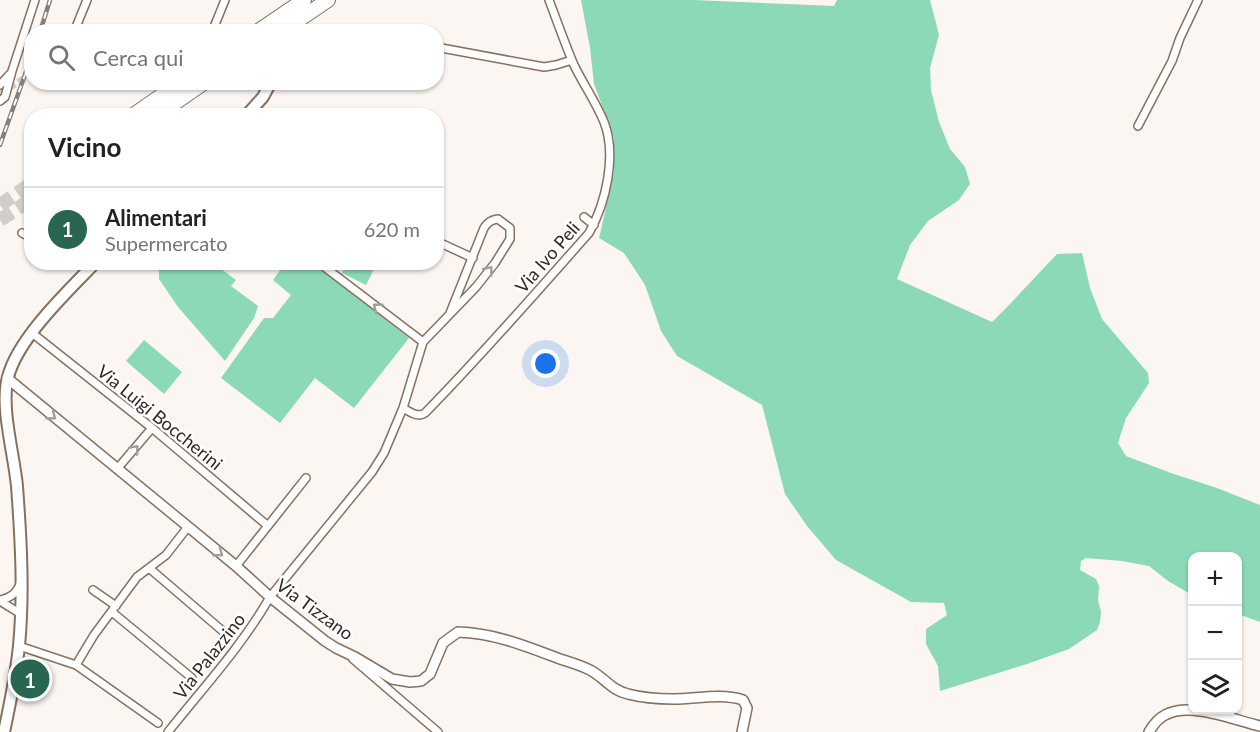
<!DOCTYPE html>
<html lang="it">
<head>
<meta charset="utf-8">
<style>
  :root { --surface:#fff; --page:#f2f2f2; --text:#202124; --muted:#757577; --line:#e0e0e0; --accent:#286652 }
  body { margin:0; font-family:Lato,sans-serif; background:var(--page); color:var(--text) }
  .controls { position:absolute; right:18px; bottom:18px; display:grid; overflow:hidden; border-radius:12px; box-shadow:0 2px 4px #0004 }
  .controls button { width:54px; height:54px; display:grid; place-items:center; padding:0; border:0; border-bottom:2px solid var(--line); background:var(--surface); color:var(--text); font:30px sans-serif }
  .you { position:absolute; left:546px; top:364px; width:21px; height:21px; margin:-15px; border:4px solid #fff; border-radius:50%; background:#1a73e8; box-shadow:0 0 0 9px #1a73e833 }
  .badge { display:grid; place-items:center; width:39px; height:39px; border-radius:50%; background:var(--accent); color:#fff; font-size:20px; font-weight:700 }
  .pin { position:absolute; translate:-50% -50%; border:3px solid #fff; box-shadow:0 2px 6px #0006 }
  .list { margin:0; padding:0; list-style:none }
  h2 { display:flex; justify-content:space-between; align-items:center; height:78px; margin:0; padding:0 24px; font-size:26px }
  h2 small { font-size:20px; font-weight:400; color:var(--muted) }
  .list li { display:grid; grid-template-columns:39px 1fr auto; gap:18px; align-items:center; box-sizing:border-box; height:84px; padding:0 24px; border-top:2px solid var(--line) }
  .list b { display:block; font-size:22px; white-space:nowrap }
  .list p { margin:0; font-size:20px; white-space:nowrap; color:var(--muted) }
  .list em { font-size:20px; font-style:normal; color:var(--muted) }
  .icon { flex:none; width:33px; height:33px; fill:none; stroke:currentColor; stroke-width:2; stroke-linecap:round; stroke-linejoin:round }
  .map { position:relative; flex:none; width:1260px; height:732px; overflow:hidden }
  .search { position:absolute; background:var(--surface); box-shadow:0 2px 4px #0004; left:24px; top:24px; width:420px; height:66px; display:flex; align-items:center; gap:15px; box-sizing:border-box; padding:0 21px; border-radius:24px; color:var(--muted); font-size:22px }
  .panel { position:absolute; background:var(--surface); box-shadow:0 2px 4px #0004; left:24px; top:108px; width:420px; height:162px; border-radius:24px }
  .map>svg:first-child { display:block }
  .green { fill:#8bd9b7 }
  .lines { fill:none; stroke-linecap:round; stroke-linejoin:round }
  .minor-tunnel { stroke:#d2cdc8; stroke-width:7; stroke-dasharray:7 3.5; stroke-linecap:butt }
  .motorway-tunnel { stroke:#d2cdc8; stroke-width:14; stroke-dasharray:14 7; stroke-linecap:butt }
  .minor-casing { stroke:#87715e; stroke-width:10 }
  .tertiary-casing { stroke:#87715e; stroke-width:12 }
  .secondary-casing { stroke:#87715e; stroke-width:14 }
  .motorway-casing { stroke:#87715e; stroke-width:16 }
  .minor { stroke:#fff; stroke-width:7 }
  .tertiary { stroke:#fff; stroke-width:9 }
  .secondary { stroke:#fff; stroke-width:10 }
  .motorway { stroke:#fff; stroke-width:14 }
  .rail-casing { stroke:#867f79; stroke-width:4.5 }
  .rail { stroke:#fff; stroke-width:2; stroke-dasharray:7; stroke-linecap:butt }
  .oneway { stroke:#a29e9a }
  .labels { text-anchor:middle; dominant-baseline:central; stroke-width:5; stroke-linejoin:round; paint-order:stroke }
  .street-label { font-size:18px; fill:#30271f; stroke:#fff }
</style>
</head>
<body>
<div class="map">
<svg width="1260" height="732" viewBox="0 0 1260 732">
  <rect width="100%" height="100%" fill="#fbf6f2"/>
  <path class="green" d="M581,0H693L834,6L837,0H930L939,35L930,68L931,90L939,122L950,149L965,167L970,184L959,200L928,221L910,245L897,279L992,322L1010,304L1057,254L1082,253L1090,288L1102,319L1148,373L1149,383L1126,418L1118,443L1126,456L1171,473L1217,488L1260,505V622L1238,614V556H1192V595L1168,581L1149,566L1122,561L1086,558L1081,561L1080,570L1096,579L1099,586L1098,600L1101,612L1100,622L1097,630L1069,649L1027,664L940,691L938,666L926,644V629L947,615L944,603L911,602L836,560L807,526L785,494L762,405L677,356L661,331L645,285L624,253L599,238L614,172V138L594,84L590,48Z
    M147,263H213L236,280L231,286L258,306L254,318L225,361L178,307L159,279V271Z
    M285,263H313L409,338L354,408L315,378L280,423L221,378L264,318H273L291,295L273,280Z
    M347,263V262L377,263L366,285L342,273Z
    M144,340L182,372L164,394L126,361Z"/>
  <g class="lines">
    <path class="minor-tunnel" d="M0,93L32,74"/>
    <path class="motorway-tunnel" d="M0,205L32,183
      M0,220L32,199"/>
    <g class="minor-casing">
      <path id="minor" d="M74,32L87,0
        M212,32L225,0
        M436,47L544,67L556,65L572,60
        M0,85L9,75
        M0,101L5,97L12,71L35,0
        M1138,126L1172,61L1180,38L1198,0
        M584,217L594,225
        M22,233L32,238
        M436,241L473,258
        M79,262L91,268
        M318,262L423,342
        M32,333L152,428L268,526
        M403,408C410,412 418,418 425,413C482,355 535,294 589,233C606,203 617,155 604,122C596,102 583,84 574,65C565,44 557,21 549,0
        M117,469L152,428
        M236,566L306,478
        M149,568L225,633
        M93,590L116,606
        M0,600C10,598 16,594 20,584
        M0,601L21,614
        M112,612L192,678
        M19,646L76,665L158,723
        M353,659L438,732
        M76,665L94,635L137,577L166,555L187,528
        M168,732C203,688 242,646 270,597L372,472L384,453L403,408L423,342L476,287L495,263L510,239V228L498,219C491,220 488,222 484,228L450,313"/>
    </g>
    <g class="tertiary-casing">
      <path id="tertiary" d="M7,378L236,566L270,597L325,641L336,648L355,657L392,679L410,682L421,681L430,674L443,643L458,632C494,633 526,646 560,659C570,662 580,665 590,670C605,678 611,690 628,694C643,698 659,699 674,699C697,699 720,693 743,700L747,708L742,732
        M1149,732C1153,725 1157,719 1165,715C1190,701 1234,720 1260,726"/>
    </g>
    <g class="secondary-casing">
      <path id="secondary" d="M246,116L263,97L271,82
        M4,732C10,704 16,675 19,646C24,593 21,540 17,486C14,454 0,407 8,377C18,338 68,291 96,262"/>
    </g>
    <g class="motorway-casing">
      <path id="motorway" d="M257,32L304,0
        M281,32L328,0
        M132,116L181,82
        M156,116L205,82"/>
    </g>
    <use href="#minor" class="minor"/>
    <use href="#tertiary" class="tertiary"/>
    <use href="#secondary" class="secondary"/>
    <use href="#motorway" class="motorway"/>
    <g class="rail-casing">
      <path id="rail" d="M40,32L50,0
        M0,145L32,55"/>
    </g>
    <use href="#rail" class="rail"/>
  </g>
  <defs><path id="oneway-chevron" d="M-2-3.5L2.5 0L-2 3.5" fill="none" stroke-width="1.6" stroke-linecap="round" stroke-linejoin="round" transform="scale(1.5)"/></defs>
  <g class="oneway">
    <use href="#oneway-chevron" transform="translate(489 270) rotate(-51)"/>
    <use href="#oneway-chevron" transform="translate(377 307) rotate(-143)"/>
    <use href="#oneway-chevron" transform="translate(52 416) rotate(39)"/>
    <use href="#oneway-chevron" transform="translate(135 449) rotate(-50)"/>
    <use href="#oneway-chevron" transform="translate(219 553) rotate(38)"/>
  </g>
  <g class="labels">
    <g class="street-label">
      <text transform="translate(547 257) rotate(-49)">Via Ivo Peli</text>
      <text transform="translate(160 417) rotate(39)">Via Luigi Boccherini</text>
      <text transform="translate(315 609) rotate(36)">Via Tizzano</text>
      <text transform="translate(209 656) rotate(-52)">Via Palazzino</text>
    </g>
  </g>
</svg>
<div class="controls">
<button>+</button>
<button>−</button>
<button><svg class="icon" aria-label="layers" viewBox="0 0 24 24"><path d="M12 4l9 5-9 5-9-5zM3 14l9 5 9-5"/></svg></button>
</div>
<div class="you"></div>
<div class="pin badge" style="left:30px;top:679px">1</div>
<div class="search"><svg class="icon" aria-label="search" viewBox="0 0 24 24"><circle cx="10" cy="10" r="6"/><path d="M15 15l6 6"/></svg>Cerca qui</div>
<section class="panel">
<h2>Vicino<small></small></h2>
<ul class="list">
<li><span class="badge">1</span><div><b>Alimentari</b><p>Supermercato</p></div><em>620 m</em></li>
</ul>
</section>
</div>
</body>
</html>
